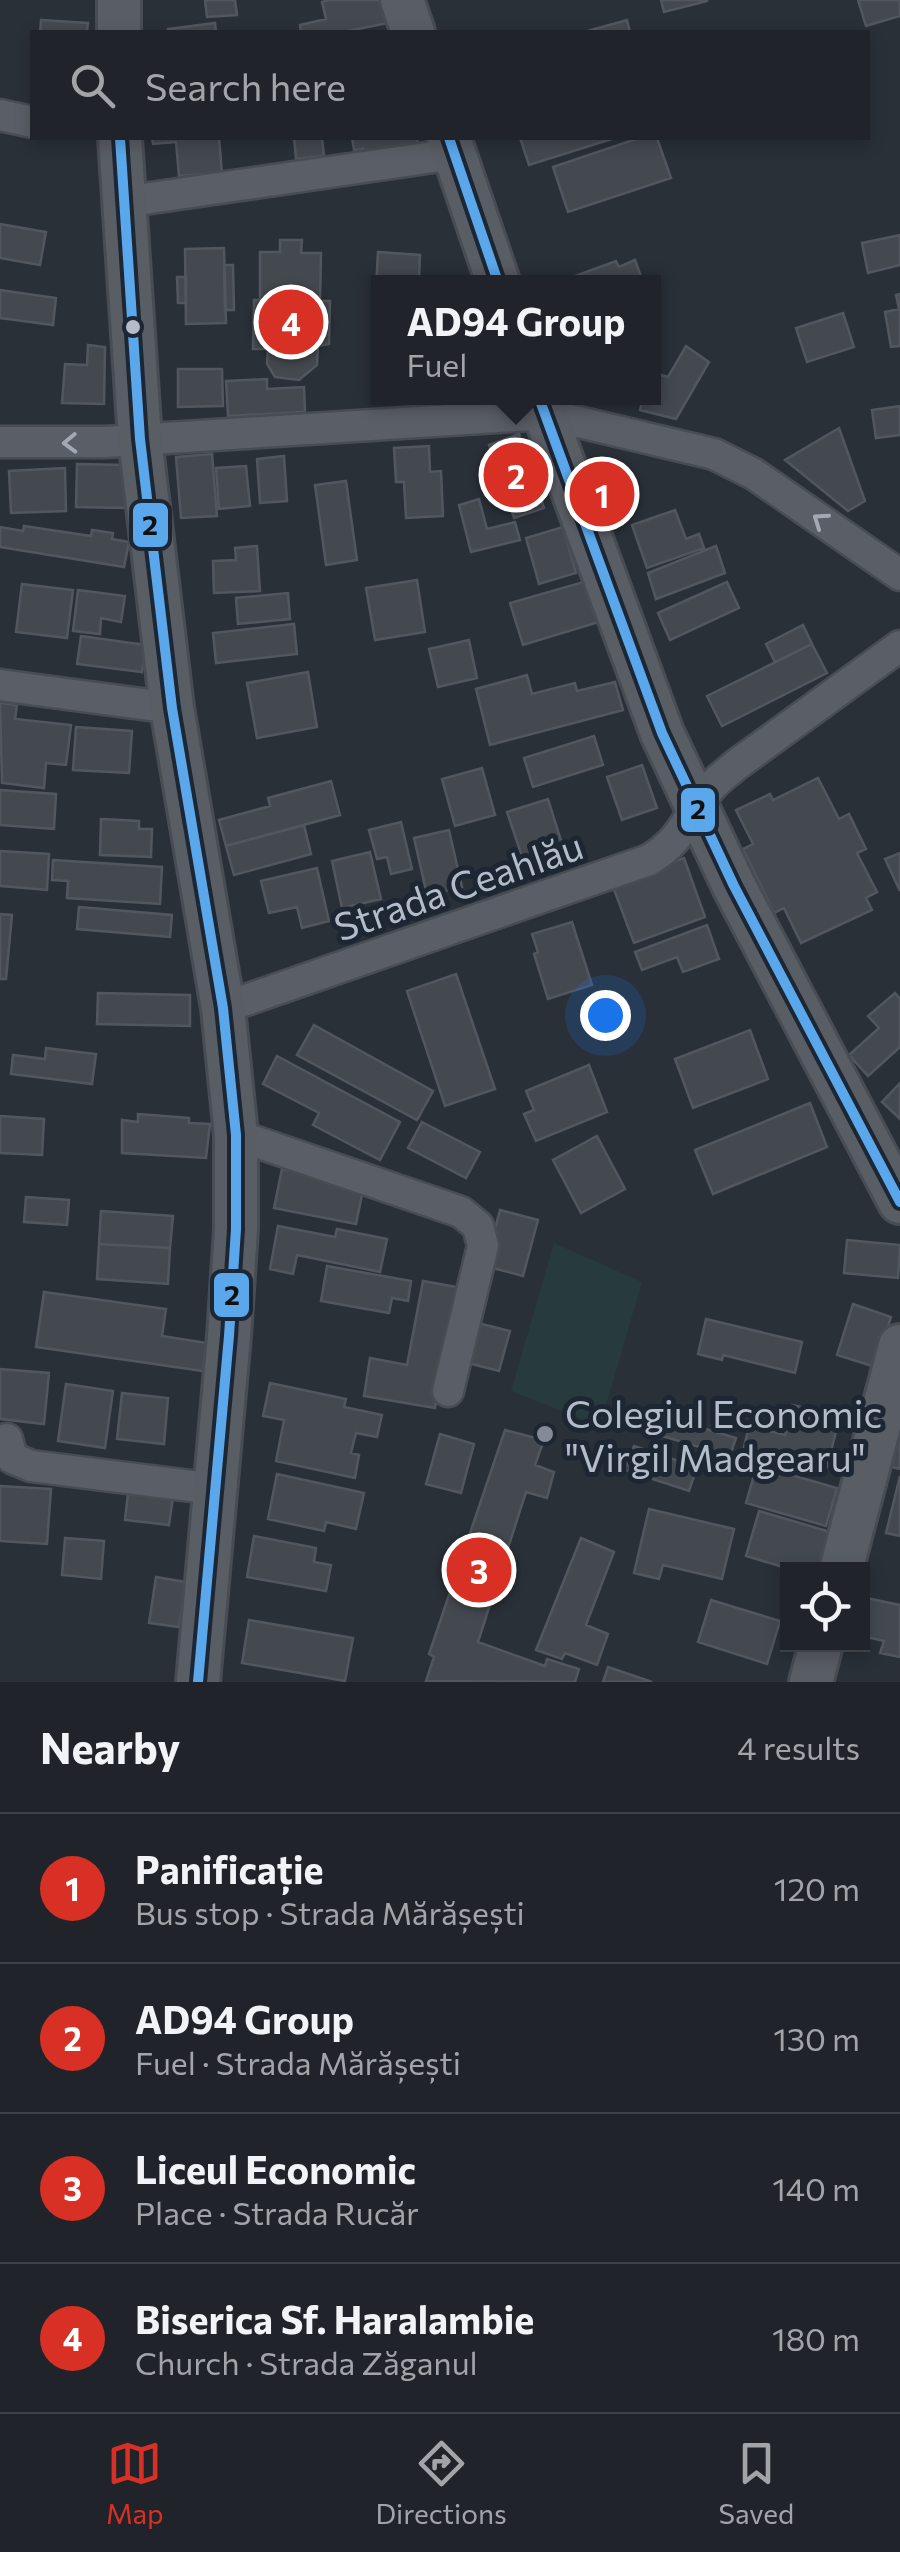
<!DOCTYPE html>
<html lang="en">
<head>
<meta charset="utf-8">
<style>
  :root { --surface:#20242a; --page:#2d3036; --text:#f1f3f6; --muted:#a2a4a8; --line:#3d4147; --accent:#d93025 }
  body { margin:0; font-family:Commissioner,sans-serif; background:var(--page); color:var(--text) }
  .controls { position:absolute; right:30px; bottom:30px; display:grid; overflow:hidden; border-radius:0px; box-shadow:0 5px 15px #0003 }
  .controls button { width:90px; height:90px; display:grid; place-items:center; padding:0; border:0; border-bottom:2px solid var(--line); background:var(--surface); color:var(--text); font:50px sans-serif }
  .you { position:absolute; left:605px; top:1015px; width:35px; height:35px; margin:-25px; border:8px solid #fff; border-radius:50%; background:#1a73e8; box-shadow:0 0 0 15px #1a73e833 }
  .badge { display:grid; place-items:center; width:65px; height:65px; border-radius:50%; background:var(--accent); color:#fff; font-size:32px; font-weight:700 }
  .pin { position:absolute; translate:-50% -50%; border:5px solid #fff; box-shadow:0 2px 10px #0006 }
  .popup { position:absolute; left:371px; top:275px; width:290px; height:130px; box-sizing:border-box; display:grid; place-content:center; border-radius:0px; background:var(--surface); filter:drop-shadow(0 2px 8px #0005); font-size:32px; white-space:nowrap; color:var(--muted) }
  .popup b { font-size:38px; color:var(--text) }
  .popup::after { content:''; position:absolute; left:50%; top:100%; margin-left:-20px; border:20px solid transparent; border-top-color:var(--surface) }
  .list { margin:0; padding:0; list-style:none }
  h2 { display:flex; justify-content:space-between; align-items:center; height:130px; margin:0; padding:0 40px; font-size:42px }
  h2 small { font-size:32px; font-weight:400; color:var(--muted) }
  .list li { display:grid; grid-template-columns:65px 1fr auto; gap:30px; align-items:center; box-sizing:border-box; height:150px; padding:0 40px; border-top:2px solid var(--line) }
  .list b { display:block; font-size:38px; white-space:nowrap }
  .list p { margin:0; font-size:32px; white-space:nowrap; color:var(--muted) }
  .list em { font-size:32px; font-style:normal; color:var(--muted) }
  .icon { flex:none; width:55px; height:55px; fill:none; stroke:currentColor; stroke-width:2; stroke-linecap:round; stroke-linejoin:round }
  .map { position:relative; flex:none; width:900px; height:1682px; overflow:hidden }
  .search { position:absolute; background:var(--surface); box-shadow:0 5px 15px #0003; left:30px; right:30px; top:30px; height:110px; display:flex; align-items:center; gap:25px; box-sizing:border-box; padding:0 35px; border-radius:0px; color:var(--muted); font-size:38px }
  .sheet { height:730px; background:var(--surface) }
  nav { display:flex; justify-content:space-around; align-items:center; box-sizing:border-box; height:140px; border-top:2px solid var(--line); background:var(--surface); font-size:28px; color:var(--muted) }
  nav a { display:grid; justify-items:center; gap:5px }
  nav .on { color:var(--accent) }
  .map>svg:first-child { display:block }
  .green { fill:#273a3e }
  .building { fill:#444950; stroke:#52575f; stroke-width:2.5 }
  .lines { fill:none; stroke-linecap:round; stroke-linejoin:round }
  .street-casing { stroke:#484c53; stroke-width:35 }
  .secondary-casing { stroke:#484c53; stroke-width:48 }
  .street { stroke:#5a5e66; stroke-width:30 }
  .secondary { stroke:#595d64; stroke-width:42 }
  .bus-1-casing { stroke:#1d2633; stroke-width:18 }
  .bus-1 { stroke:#5aa8eb; stroke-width:10 }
  .oneway { stroke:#a2a9b5 }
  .bus-dot { fill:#b4bcc9; stroke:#1d2633; stroke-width:4 }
  .poi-dot { fill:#848b96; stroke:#1d2633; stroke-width:4 }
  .labels { text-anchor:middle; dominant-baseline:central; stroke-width:10; stroke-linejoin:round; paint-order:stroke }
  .street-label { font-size:38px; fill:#b4bcc9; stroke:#1d2633 }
  .poi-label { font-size:38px; fill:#b4bcc9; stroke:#1d2633; text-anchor:start }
  .line-badge { stroke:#1d2633; stroke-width:4 }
  .pale-badge-label { font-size:28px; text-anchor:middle; font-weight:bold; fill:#111 }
</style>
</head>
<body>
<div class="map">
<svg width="900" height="1682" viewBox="0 0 900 1682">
  <rect width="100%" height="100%" fill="#2a3038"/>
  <path class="green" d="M554,1243L642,1282L600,1426L511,1391Z"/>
  <path class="building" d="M205,0H235L237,15L207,17Z
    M329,0H383L388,23L343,32H301L300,25L326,19L322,2Z
    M661,0H707V1L664,12Z
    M858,0H900V16L866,26Z
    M41,20L88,23L87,32H40Z
    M627,20L630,32H584Z
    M215,23L216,32H168V29Z
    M152,138H219L222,173L179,176L176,142L153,144Z
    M294,138H322L324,156L296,159Z
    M352,138H417L419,150L364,158L363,149L354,150Z
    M520,138H615L529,165Z
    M639,138H657L671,178L568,212L553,167Z
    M0,224L46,232L40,265L0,258Z
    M900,235V265L868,273L862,243Z
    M280,240H302L301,253H321L320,301H330L329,344L318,346L317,365L299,380L275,377L267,364L268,349H253L254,300H260V252H280Z
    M224,248L226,323L186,324L185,249Z
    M378,252L420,255L419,279L431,280V282H378V323H374Z
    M635,260L643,282H559L616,261L619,267Z
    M224,265H233L234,310H225Z
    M177,277H186V303H178Z
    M0,290L56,298L53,325L0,318Z
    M900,294V346L891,347L885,312L899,309L896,295Z
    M843,313L854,347L807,362L796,328Z
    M88,345L105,347L104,404L62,403L65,364L87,365Z
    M686,346L709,362L676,419L640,410L643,398H654V373L668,377Z
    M178,369H222L223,406L178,407Z
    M267,379V389L304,387L305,412L228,416L226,381Z
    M900,406V435L876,438L872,410Z
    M839,428L865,501L848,511L785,460Z
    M519,434L544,508L514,518L489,445Z
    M429,446L430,472L441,471L443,516L406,518L404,482H396L394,448Z
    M212,454L217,516L181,518L176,457Z
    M284,456L287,501L260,503L257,459Z
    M77,464L126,465L125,508L76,507Z
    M246,466L250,506L219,509L216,468Z
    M65,468L66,511L11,513L9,471Z
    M346,481L357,560L326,565L315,485Z
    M479,499L487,529L515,522L520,540L471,552L459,505Z
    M675,510L686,539L699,534L704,548L647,568L632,525Z
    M24,526L91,536L92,530L113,533L112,539L129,542L124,567L0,547V527L23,531Z
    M563,527L576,573L539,584L526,538Z
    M257,546L260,591L214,593L213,561L236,560L235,548Z
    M716,546L725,573L656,599L648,573Z
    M417,580L425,632L375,640L366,588Z
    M587,581L599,622L523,645L510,603Z
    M727,582L739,608L670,640L658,613Z
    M22,584L73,590L67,638L16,632Z
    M78,590L125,596L121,622L101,618L100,634L73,631Z
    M288,593L290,619L238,624L236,598Z
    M294,624L297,654L216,663L213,633Z
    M803,625L812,644L775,662L766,644Z
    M81,636L146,645L142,672L77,664Z
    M469,640L477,678L438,687L429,649Z
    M812,644L827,673L722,726L707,696Z
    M308,672L317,727L257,738L247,683Z
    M527,675L532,694L575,683L577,691L615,682L623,710L490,745L476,689Z
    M0,703L17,705L15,719L71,725L66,765L46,763L44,788L2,783Z
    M76,727L132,731L129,773L73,770Z
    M594,736L603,765L533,787L524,758Z
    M642,765L657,808L622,820L607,777Z
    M482,768L495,815L455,826L442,779Z
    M818,778L839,819L849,814L866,849L857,853L877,892L866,898L872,910L801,943L784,908L774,913L743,849L753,844L736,810L770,794L773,800Z
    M331,781L340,815L226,846L219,820L270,806L268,798Z
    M0,790L56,794L54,829L0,825Z
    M548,799L563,847L523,860L507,812Z
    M101,819L139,821V829H152L151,857L100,855Z
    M401,822L412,869L391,874L387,857L377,859L369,830Z
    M304,825L311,854L234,875L226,846Z
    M449,830L462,887L427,895L414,838Z
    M0,851L49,854L47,890L0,886Z
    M370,852L381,899L342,908L332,861Z
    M900,853V891L885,859Z
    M684,858L705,917L634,943L612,884Z
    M53,860L162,867L160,904L67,898L68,881L52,880Z
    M317,868L329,921L302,928L297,907L269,913L261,881Z
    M79,907L172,915L170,937L77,929Z
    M0,914L12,915L6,979H0Z
    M572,922L592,985L548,999L534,954L538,952L532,934Z
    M707,925L719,959L683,972L677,957L642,970L635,952Z
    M456,974L495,1089L445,1106L407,991Z
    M98,993L190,995V1026L97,1024Z
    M895,993L900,999V1047L868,1076L849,1055L879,1028L868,1016Z
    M314,1025L433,1091L417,1120L297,1055Z
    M750,1030L768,1079L693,1108L675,1059Z
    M46,1048L96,1054L92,1084L11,1074L13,1055L45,1059Z
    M277,1056L400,1122L380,1160L313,1125L319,1113L263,1084Z
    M589,1065L607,1112L536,1141L524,1114L534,1110L526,1091Z
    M900,1083V1119L882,1102Z
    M810,1103L827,1147L713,1194L695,1150Z
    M138,1114L189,1118V1123L210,1124L206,1158L122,1153V1120L138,1122Z
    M0,1116L44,1119L42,1155L0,1153Z
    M422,1122L480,1152L466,1178L408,1148Z
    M597,1136L625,1189L581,1213L553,1160Z
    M282,1169L364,1185L356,1224L274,1208Z
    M26,1197L69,1200L67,1225L24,1222Z
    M500,1210L538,1220L523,1276L485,1266Z
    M101,1211L173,1216L170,1248L99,1244Z
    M278,1226L335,1237L337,1229L387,1239L380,1272L297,1255L293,1274L270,1269Z
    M847,1240L900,1245L898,1278L844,1273Z
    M99,1244L170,1248L168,1284L97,1279Z
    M327,1266L411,1281L408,1301L392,1298L389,1313L321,1301Z
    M423,1281L457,1287L435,1408L364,1396L370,1358L407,1365Z
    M44,1292L166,1309L162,1336L207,1343L203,1371L36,1347Z
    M853,1304L891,1317L875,1367L837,1355Z
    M706,1319L802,1342L795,1373L723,1355L722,1360L698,1354Z
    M474,1322L510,1331L499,1371L464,1362Z
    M0,1369L49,1373L44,1424L0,1419Z
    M270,1383L346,1399L344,1407L382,1415L377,1437L356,1433L351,1453L359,1455L355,1478L276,1461L284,1420L263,1416Z
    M66,1384L113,1391L105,1448L58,1441Z
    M122,1393L168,1398L164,1444L117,1439Z
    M792,1405L840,1416L827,1467L744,1447L749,1426L785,1435Z
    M643,1410L736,1438L730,1456L638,1429Z
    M897,1429L900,1430V1469L888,1466Z
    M505,1430L544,1440L535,1465L554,1472L547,1498L526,1492L478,1642L545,1666L547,1659L579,1669L575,1682L426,1681L434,1657L429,1654Z
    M440,1434L474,1444L461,1493L426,1484Z
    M634,1446L697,1467L689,1491L625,1470Z
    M757,1465L837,1488L826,1526L746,1503Z
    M277,1474L364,1493L356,1529L326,1522L324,1531L268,1519Z
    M900,1476V1536L886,1533Z
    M129,1485L174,1490L169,1525L125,1520Z
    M0,1486L51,1489L47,1544L0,1541Z
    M649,1509L734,1529L722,1579L663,1565L659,1579L634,1573Z
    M759,1511L834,1533L823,1570H793L746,1556Z
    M254,1536L316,1548L314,1562L331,1565L326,1591L247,1577Z
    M65,1538L104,1541L101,1579L62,1575Z
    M581,1538L614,1552L586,1625L608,1634L597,1665L565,1653L562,1659L536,1650Z
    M156,1577L186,1582L179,1627L149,1623Z
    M862,1597L900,1605V1657L880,1653L884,1641L862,1636Z
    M711,1600L780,1621L767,1664L698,1642Z
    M249,1620L353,1638L345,1681L242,1663Z
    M608,1667L652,1682H603Z"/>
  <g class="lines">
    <g class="street-casing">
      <path id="street" d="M0,115L32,122
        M123,202L454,154
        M0,442H105L545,414L714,454L754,474L900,575
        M0,685L172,708
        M223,1008L649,860C686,838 686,815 711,787C718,779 728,772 736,765L900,646
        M236,1135L461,1212L478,1226L483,1246L448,1391
        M7,1439L12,1458L31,1466L215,1489"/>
    </g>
    <g class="secondary-casing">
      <path id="secondary" d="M119,0V32
        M402,0L413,32
        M120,138L140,439L172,708L223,1008L236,1135V1229L229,1336L198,1682
        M449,138L498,282
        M539,398L662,733L734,886L900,1202
        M841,1570L900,1346
        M811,1682L821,1644"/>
    </g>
    <use href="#street" class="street"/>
    <use href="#secondary" class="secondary"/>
    <g class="bus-1-casing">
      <path id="bus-1" d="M120,138L140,439L172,708L223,1008L236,1135V1229L229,1336L198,1682
        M449,138L498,282
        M539,398L662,733L734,886L900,1202"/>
    </g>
    <use href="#bus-1" class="bus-1"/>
  </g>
  <defs><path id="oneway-chevron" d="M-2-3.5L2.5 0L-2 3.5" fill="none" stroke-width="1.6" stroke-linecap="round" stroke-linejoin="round" transform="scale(2.5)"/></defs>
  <g class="oneway">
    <use href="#oneway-chevron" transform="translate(70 443) rotate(178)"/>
    <use href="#oneway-chevron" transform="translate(820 520) rotate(-145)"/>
  </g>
  <circle class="bus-dot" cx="133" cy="327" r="9"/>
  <circle class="poi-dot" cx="545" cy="1434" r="10"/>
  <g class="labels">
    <g class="street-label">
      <text transform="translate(458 885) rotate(-19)">Strada Ceahlău</text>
    </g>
    <g class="poi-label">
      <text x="565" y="1412">Colegiul Economic<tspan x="565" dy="44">"Virgil Madgearu"</tspan></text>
    </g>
  </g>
  <g class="line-badge">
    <rect x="131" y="501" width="39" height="48" rx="10" fill="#5aa8eb"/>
    <rect x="679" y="786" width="38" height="48" rx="10" fill="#5aa8eb"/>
    <rect x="212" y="1271" width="39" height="48" rx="10" fill="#5aa8eb"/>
  </g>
  <g class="pale-badge-label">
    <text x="150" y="535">2</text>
    <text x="698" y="819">2</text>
    <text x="232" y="1305">2</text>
  </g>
</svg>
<div class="controls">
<button><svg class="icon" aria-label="locate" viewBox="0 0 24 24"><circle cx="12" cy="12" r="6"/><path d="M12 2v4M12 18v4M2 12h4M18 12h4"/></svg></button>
</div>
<div class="you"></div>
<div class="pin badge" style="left:602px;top:494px">1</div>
<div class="pin badge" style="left:516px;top:475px">2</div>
<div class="popup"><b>AD94 Group</b>Fuel</div>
<div class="pin badge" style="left:479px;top:1570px">3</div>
<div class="pin badge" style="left:291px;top:322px">4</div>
<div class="search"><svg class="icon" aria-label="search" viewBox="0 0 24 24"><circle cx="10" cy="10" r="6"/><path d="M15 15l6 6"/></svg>Search here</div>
</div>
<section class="sheet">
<h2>Nearby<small>4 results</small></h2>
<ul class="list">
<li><span class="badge">1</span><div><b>Panificație</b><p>Bus stop · Strada Mărășești</p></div><em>120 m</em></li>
<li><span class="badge">2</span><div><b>AD94 Group</b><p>Fuel · Strada Mărășești</p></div><em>130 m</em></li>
<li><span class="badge">3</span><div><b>Liceul Economic</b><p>Place · Strada Rucăr</p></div><em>140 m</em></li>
<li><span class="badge">4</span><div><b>Biserica Sf. Haralambie</b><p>Church · Strada Zăganul</p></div><em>180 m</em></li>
</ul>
</section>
<nav>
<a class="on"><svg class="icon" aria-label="map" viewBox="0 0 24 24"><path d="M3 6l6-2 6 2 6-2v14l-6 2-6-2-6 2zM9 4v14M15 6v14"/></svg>Map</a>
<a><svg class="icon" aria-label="directions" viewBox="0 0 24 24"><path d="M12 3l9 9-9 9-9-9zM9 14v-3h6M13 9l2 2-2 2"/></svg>Directions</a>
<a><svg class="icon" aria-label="saved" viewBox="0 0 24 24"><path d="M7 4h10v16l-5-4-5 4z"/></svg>Saved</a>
</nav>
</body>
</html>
